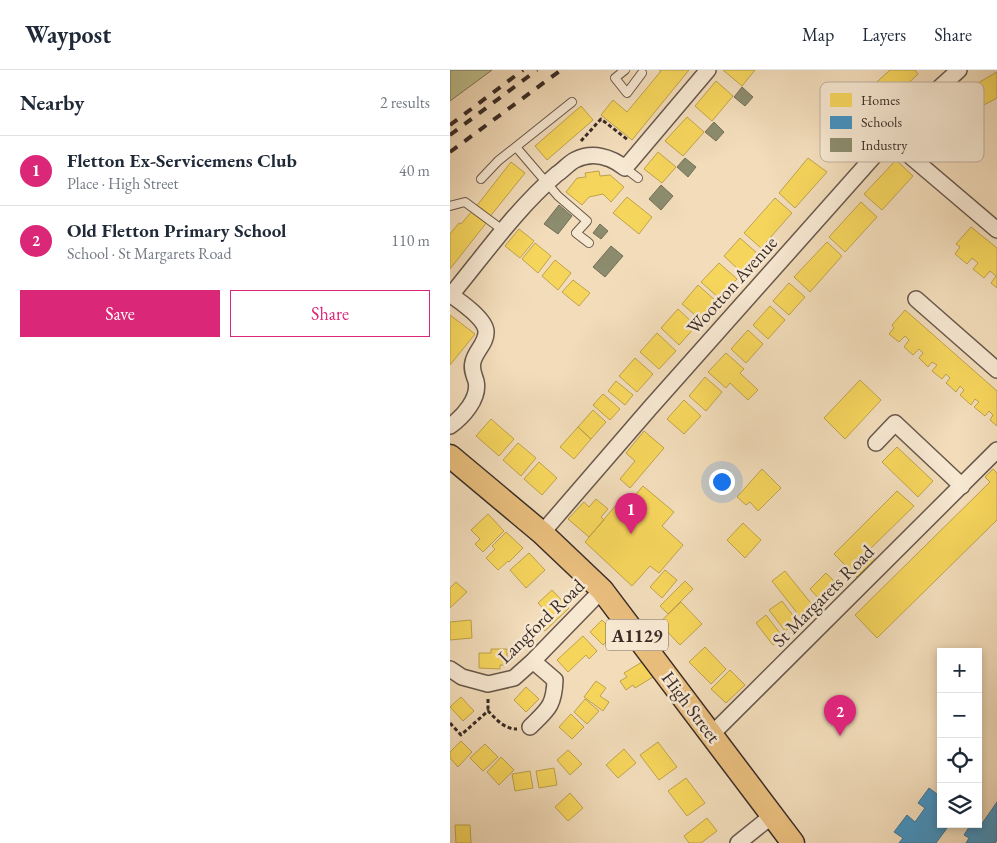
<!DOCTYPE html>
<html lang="en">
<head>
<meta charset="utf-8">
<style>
  :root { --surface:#fff; --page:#f2f2f3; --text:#1f2937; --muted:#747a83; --line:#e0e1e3; --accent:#db2777 }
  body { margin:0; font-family:"EB Garamond",serif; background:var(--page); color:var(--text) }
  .controls { position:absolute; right:15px; bottom:15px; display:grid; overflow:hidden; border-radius:0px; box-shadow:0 2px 8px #0003 }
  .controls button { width:45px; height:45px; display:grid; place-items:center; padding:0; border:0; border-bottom:1px solid var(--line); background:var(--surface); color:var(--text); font:25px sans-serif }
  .you { position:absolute; left:271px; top:411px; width:18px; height:18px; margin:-12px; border:4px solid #fff; border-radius:50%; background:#1a73e8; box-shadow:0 0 0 8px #1a73e833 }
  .badge { display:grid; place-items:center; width:32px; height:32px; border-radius:50%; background:var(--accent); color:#fff; font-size:16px; font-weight:700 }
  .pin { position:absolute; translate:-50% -41px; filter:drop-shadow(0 1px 2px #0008) }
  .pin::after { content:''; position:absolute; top:26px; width:18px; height:15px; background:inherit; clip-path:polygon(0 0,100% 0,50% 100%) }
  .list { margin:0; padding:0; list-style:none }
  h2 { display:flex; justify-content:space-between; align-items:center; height:65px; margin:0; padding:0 20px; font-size:21px }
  h2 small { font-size:16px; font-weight:400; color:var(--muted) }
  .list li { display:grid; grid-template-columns:32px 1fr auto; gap:15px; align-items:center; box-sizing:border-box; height:70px; padding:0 20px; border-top:1px solid var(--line) }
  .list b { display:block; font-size:19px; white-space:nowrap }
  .list p { margin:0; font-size:16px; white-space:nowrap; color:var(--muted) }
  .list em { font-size:16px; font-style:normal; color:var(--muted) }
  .actions { display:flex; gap:10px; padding:15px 20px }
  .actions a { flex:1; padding:11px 0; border:1px solid var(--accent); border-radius:0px; text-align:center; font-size:18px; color:var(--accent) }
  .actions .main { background:var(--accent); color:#fff }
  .icon { flex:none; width:28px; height:28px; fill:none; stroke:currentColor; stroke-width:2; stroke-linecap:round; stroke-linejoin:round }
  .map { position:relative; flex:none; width:547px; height:773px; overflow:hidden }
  header { display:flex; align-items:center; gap:30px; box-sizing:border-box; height:70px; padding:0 25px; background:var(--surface); border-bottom:1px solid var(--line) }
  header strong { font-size:24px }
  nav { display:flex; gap:28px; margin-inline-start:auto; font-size:18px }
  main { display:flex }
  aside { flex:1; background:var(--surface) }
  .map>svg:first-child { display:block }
  .green { fill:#bebf8d; stroke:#7c765a }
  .homes { fill:#f6d55c; stroke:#bea24c }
  .schools { fill:#4393c3; stroke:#407494 }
  .industry { fill:#8c8c6e; stroke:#736f59 }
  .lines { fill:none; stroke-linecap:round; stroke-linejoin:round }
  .service-casing { stroke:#68584c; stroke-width:10 }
  .minor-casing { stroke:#68584c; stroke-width:18 }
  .primary-casing { stroke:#3a2c27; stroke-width:25 }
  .path { stroke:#3a2c27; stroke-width:3; stroke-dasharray:4 2.5; stroke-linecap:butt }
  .service { stroke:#f7e8d2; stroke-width:8 }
  .minor { stroke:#f7e8d2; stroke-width:15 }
  .primary { stroke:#e9be7d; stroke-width:22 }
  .rail { stroke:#3a2c27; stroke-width:4; stroke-dasharray:9 9; stroke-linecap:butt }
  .labels { text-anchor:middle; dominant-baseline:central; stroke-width:5; stroke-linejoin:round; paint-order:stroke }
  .shield { fill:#f7e8d2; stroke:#73645a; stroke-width:1 }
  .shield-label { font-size:18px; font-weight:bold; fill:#3a2c27 }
  .street-label { font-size:19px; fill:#3a2c27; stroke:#f7e8d2 }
  .key { fill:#f7e8d2; stroke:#beb09f; stroke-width:1 }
  .key-label { font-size:14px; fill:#3a2c27 }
</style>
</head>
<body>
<header>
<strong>Waypost</strong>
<nav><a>Map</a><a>Layers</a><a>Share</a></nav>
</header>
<main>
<aside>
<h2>Nearby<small>2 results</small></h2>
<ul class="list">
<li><span class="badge">1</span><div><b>Fletton Ex-Servicemens Club</b><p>Place · High Street</p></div><em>40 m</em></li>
<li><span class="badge">2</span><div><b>Old Fletton Primary School</b><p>School · St Margarets Road</p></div><em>110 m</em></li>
</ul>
<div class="actions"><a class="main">Save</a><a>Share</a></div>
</aside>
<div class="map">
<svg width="547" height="773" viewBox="0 0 547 773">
  <rect width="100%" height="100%" fill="#f2dcba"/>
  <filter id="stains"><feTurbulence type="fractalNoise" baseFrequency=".004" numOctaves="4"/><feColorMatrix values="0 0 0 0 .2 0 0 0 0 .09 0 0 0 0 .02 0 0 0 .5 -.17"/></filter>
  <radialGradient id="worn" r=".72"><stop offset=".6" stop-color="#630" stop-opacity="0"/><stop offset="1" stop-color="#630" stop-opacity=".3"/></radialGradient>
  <path class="green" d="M0,0H42L0,31Z"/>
  <path class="homes" d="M209,0H239L182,70L151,45L163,30L177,42L211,1Z
    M273,0H305L292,16Z
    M440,0H465L468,4L434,37L418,20Z
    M547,2V28L532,36L521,17Z
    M266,11L283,26L262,51L245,36Z
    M131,36L143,50L97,90L85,76Z
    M237,47L254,62L233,86L215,71Z
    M208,82L226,97L212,113L194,99Z
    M358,88L377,102L345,138L329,123Z
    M446,90L463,106L432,140L414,124Z
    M61,92L75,103L38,149L25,138Z
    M149,101L150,106L160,105L174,117L161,132L153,124L139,127L132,135L116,122L127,108L136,107L135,103Z
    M177,127L202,147L189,164L163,143Z
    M325,128L342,143L311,178L294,163Z
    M411,132L427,147L395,182L379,167Z
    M23,140L37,152L0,199V164L9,153L11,154Z
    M521,157L547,178V218L541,213L546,206L540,201L534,208L523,199L528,193L522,188L517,194L505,184L510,177L506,174Z
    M69,159L84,171L70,188L55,176Z
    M290,168L308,184L291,202L274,186Z
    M377,172L392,186L360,222L344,207Z
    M85,173L101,186L88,203L72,189Z
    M105,190L121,203L108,220L92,206Z
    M269,193L287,209L269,228L251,212Z
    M123,210L140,223L129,236L112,222Z
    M339,213L355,227L339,245L323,231Z
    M248,215L267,232L251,250L232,234Z
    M320,236L335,250L318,269L303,255Z
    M228,239L246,256L229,275L211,258Z
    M455,240L547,321V356L540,350L543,345L539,341L535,346L524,337L529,332L525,329L521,335L510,325L514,320L510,316L506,322L496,313L500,308L496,304L492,309L482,301L487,295L482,292L478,297L469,288L473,283L469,279L463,285L454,277L459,270L455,266L449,272L439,264L444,258L442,255Z
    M0,245L25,264L0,295Z
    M298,260L313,274L296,293L281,279Z
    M207,263L226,281L209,299L190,282Z
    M276,283L294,299L290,303L308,320L298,330L280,313L276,318L258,302Z
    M185,288L203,304L187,322L169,306Z
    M255,307L272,322L256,341L239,326Z
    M410,310L431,330L395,369L374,348Z
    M166,311L183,325L175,335L158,321Z
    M153,324L170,339L160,350L143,335Z
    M234,330L251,346L234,364L217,349Z
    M143,340L156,352L141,369L128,357Z
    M41,349L64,369L49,386L26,366Z
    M128,357L141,369L124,389L110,377Z
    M194,361L214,378L180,418L170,409L185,391L176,383Z
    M68,373L86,388L71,406L53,390Z
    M447,377L483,411L468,427L432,392Z
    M89,392L107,408L92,425L74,409Z
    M312,399L331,418L308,441L300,432L296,435L287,427Z
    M543,399L547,403V450L427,568L405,545L540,412L535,407Z
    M193,416L224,442L212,456L233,475L209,503L200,496L182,516L135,472L166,435L172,440Z
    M447,421L464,436L417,482L425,490L407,507L384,484Z
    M146,429L158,439L151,447L154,450L139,467L118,449L134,432L139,437Z
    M38,444L54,461L33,482L25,474L30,469L21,460Z
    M293,453L311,470L295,488L277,470Z
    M56,462L73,478L59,492L58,491L48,500L36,488L45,479L42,476Z
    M79,483L95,500L76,518L60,500Z
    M215,500L227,510L212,528L200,517Z
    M335,501L364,537L351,548L322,511Z
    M376,503L388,515L371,531L360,519Z
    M235,511L243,519L218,544L210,536Z
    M6,512L17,522L0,538V518Z
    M102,520L119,538L95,561L89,556L100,546L88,533Z
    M332,531L348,552L335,561L319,540Z
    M231,532L252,554L230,575L209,553Z
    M316,545L333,567L323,575L306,553Z
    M21,550L22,568L0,570V552Z
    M152,550L165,563L153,575L140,562Z
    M133,566L147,581L139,589L136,585L118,602L107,590Z
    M255,577L276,599L261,614L239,592Z
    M41,579H57V595H50V599L29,598V583H41Z
    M192,592L203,607L185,618L183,615L176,620L170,611L177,607L174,603Z
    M280,600L295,615L276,633L261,619Z
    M146,611L156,618L150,626L159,632L153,641L134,627Z
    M76,617L89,629L76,642L64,630Z
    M11,627L24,641L13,651L0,637Z
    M135,629L149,641L137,654L124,642Z
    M121,644L134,657L122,669L109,657Z
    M11,671L22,682L8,697L0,688V682Z
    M208,672L227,697L209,710L190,685Z
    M35,674L48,687L33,701L20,688Z
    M174,679L186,693L168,708L156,695Z
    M118,680L132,694L120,705L107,690Z
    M51,687L64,700L49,715L37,702Z
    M104,698L107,715L89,718L86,701Z
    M80,701L83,718L65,721L62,704Z
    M236,708L255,733L237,746L218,721Z
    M120,723L133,738L118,751L105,737Z
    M257,748L267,761L251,773H239L234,766Z
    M5,755H20L21,773H6Z"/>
  <path class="schools" d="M479,718L491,727V754H500L486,773H449L453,768L444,762L457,745L465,752L475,738L468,733Z
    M547,732V770L545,773H516L519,768L514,765L521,754H528V753L531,755Z"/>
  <path class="industry" d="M292,17L303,27L295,36L284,27Z
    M264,52L274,62L266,71L255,62Z
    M235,88L246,97L238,107L227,97Z
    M211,115L223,126L211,140L199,129Z
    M109,135L122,146L108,164L94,154Z
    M150,154L158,161L151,169L143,163Z
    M161,176L173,186L155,207L143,197Z"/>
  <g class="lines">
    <g class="service-casing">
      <path id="service" d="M175,0L165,8L177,23L192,3
        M66,77L108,126L137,151L126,163L139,173
        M175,98L188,108
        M31,109L48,91L122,32
        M0,136L15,132L54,161"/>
    </g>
    <g class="minor-casing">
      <path id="minor" d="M440,69L547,160
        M466,229L547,300
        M0,356C13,347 30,328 26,311C24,305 21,299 23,292C25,281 37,273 36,261C35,249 11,232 1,225C35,184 66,139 107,104C113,100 119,93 125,90C143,81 161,87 175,98L258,0
        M426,373L445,353L512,416
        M92,463L200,338L465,40L509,0
        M0,599L12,607L38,614L64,608L83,591L152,520
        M80,657C97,640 104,637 105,610L83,591
        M262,664L547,380
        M288,773L323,745"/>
    </g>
    <g class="primary-casing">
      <path id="primary" d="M0,386L92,463L152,520L343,773"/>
    </g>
    <path class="path" d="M131,71L151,49L178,70
      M38,629V641
      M0,653L11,665L38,641C46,649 54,659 67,659"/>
    <use href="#service" class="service"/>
    <use href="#minor" class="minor"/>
    <use href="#primary" class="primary"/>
    <path class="rail" d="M0,55L73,0
      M0,65L87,0
      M0,82L111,0"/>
  </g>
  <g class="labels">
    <rect class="shield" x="156" y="549.5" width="62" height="31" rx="4"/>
    <g class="shield-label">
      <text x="187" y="565">A1129</text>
    </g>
    <g class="street-label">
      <text transform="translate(282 215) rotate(-48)">Wootton Avenue</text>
      <text transform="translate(373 526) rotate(-45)">St Margarets Road</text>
      <text transform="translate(91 551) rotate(-44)">Langford Road</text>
      <text transform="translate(241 637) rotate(53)">High Street</text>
    </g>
  </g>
  <rect x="370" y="12" width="164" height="80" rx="8" class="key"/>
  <rect x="380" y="23" width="22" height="14" fill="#f6d55c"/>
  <rect x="380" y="46" width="22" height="13" fill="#4393c3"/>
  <rect x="380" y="68" width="22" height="14" fill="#8c8c6e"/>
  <g class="key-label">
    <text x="411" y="35">Homes</text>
    <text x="411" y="57">Schools</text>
    <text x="411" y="80">Industry</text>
  </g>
  <rect width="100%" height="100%" filter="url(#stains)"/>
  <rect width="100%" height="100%" fill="url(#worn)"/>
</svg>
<div class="controls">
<button>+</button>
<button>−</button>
<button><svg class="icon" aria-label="locate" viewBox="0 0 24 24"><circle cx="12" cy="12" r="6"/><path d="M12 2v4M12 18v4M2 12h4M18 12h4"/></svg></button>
<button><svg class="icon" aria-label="layers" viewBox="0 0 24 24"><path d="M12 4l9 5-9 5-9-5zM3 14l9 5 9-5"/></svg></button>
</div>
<div class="you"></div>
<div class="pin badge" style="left:181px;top:464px">1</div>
<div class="pin badge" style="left:390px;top:666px">2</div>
</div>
</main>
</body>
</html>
